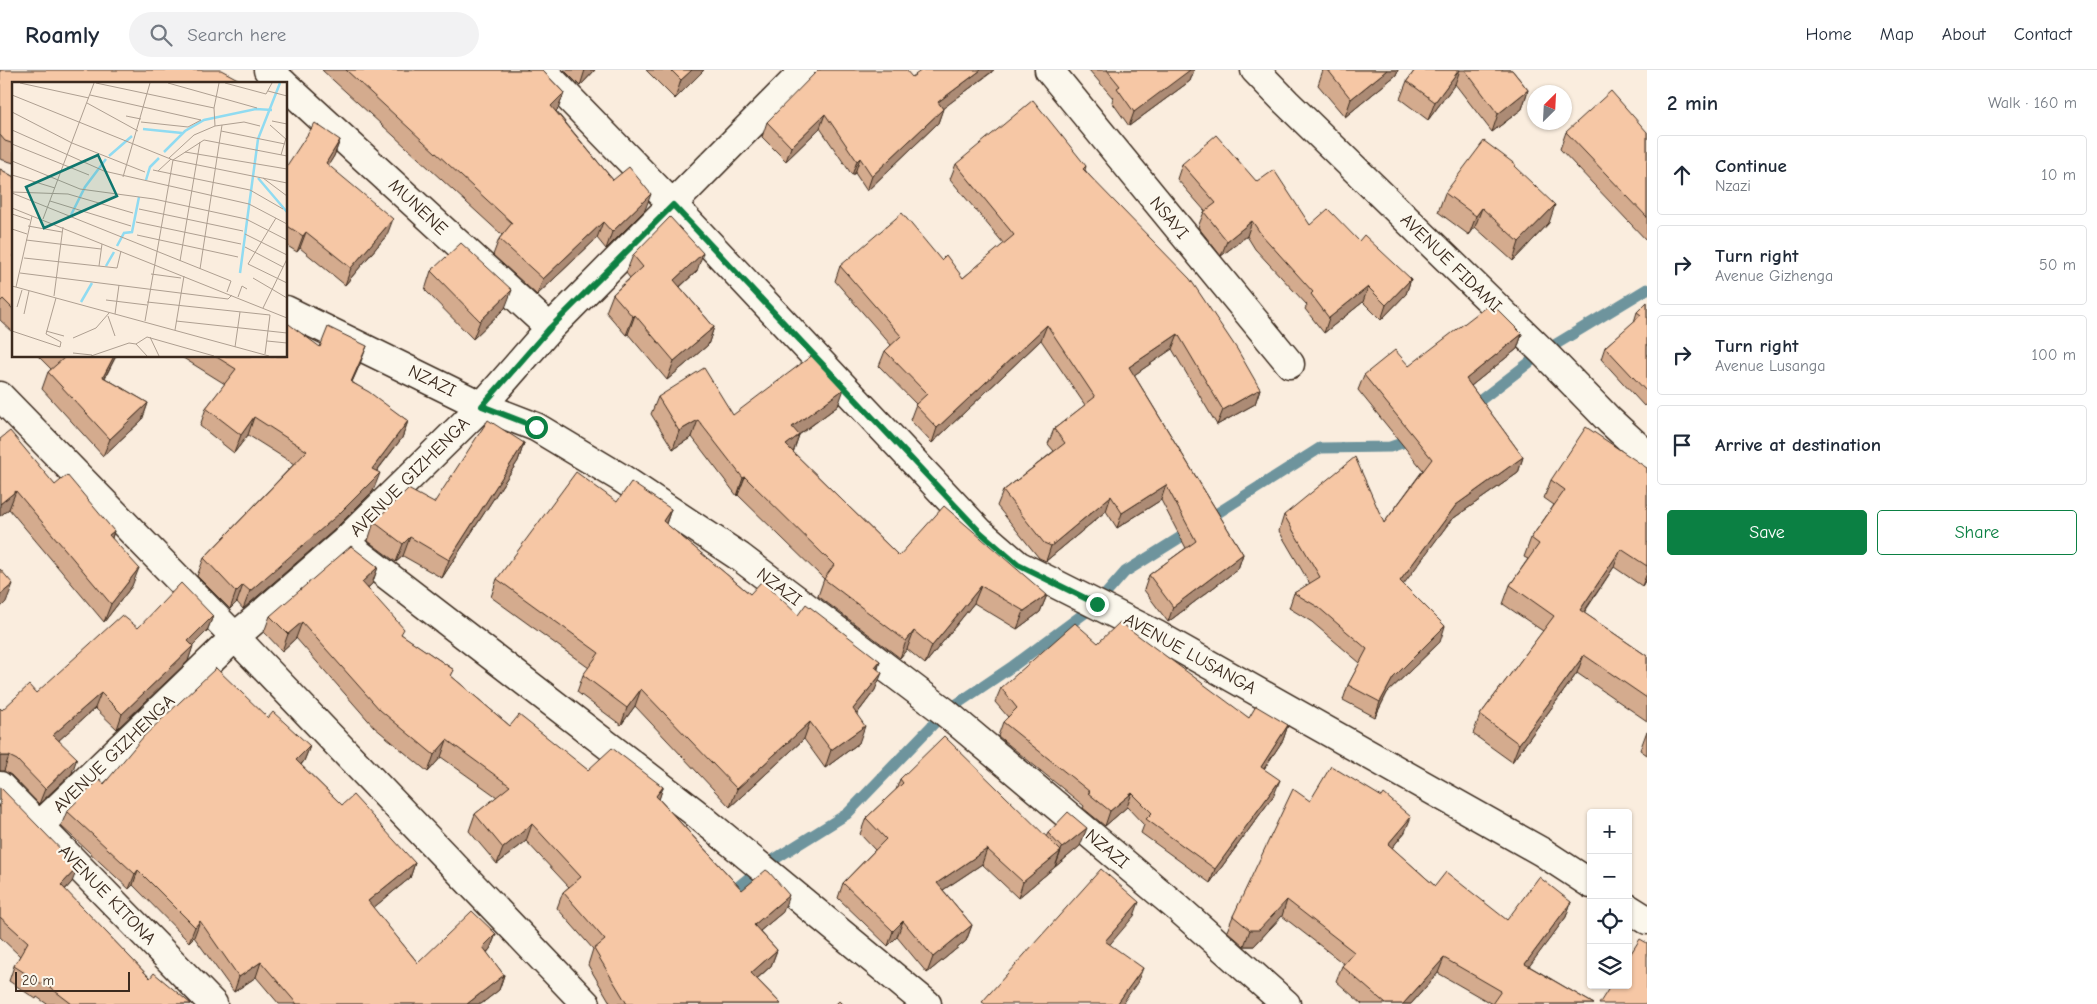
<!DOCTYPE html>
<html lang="en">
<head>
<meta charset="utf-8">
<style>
  :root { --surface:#fff; --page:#f2f2f3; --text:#1f2937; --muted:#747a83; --line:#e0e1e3; --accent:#0b8043 }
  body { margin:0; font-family:"Comic Neue",sans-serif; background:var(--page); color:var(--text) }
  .controls { position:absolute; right:15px; bottom:15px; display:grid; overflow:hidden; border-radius:5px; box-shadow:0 1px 4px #0004 }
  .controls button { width:45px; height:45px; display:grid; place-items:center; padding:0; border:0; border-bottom:1px solid var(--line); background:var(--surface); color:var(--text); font:25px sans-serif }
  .compass { position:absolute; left:1527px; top:15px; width:45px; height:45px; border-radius:50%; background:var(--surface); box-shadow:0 1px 4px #0004; rotate:24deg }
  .scale { position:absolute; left:15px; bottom:12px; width:115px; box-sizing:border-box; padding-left:5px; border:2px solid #3b2a1e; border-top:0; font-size:14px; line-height:18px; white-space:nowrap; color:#3b2a1e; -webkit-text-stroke:4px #fbf7ec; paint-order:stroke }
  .stop { position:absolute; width:15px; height:15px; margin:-11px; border:4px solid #0b8043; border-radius:50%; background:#fff }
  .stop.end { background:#0b8043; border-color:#fff; box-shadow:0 1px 5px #0008 }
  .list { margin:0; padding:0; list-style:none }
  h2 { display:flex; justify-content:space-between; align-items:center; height:65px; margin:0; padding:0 20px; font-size:21px }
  h2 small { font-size:16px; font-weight:400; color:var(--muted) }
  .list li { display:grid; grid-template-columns:32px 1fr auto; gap:15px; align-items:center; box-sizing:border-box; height:80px; margin:0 10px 10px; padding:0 10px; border:1px solid var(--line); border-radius:5px }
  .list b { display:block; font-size:19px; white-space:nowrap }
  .list p { margin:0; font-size:16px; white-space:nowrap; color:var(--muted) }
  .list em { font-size:16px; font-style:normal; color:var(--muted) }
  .actions { display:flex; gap:10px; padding:15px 20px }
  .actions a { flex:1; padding:11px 0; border:1px solid var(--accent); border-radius:5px; text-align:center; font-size:18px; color:var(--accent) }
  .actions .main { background:var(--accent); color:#fff }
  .icon { flex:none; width:28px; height:28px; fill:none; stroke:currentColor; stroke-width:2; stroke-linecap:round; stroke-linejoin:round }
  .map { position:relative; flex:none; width:1647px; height:934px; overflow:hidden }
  header { display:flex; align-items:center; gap:30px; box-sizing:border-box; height:70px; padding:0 25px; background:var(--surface); border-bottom:1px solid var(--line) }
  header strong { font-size:24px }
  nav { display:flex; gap:28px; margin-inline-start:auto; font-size:18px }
  .search { width:350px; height:45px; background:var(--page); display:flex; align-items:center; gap:12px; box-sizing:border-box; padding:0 18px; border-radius:28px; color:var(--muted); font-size:19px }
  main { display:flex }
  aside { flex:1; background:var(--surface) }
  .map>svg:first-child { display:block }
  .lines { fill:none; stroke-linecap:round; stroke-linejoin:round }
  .stream { stroke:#6e949d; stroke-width:11 }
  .minor-casing { stroke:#3b2a1e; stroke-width:31 }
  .minor { stroke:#fbf7ec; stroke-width:28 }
  .wall { fill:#d4ab8e; stroke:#3b2a1e }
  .shaded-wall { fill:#ac8b74; stroke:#3b2a1e }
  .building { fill:#f6c7a5; stroke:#3b2a1e }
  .route { stroke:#0b8043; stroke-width:6 }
  .labels { text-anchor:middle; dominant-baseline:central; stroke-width:4.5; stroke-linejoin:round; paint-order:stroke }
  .street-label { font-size:18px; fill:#3b2a1e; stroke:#fbf7ec }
  .inset-river { fill:none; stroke:#90dbf1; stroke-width:2.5 }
  .inset-road { fill:none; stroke:#ae9f91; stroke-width:1 }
  .view { fill:#0f766e; fill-opacity:0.15; stroke:#0f766e; stroke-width:2.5 }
  .inset-edge { fill:none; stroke:#3b2a1e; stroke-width:2.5 }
</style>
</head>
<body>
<header>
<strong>Roamly</strong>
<div class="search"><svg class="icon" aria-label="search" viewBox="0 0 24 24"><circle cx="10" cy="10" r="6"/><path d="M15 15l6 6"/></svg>Search here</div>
<nav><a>Home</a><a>Map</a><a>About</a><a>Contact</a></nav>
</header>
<main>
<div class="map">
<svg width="1647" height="934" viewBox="0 0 1647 934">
  <rect width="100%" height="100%" fill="#faedde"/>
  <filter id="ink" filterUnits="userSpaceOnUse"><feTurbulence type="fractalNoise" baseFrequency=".02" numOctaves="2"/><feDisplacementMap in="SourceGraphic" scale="10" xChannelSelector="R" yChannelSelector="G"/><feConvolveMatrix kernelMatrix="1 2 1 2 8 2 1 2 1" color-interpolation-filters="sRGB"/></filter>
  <g filter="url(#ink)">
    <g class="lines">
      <path class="stream" d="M1469,339L1543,282L1647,219
        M1205,451L1320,378L1390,377L1414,369
        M728,825L762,797L847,744L945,642L1013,596L1097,534L1125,502L1192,460"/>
      <g class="minor-casing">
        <path id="minor" d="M268,0L284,14
          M542,0L673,135L980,462L1018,495L1155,564L1542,782L1591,814
          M1049,0L1290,294
          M1255,0L1286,32L1543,282L1610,351L1647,385
          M286,16L550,258
          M286,240L482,336L536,357L621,408L740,487L945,642L1179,839L1286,934
          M0,326L235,567L586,934
          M349,476L693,741L927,934
          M0,716L213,934
          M40,755L235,567L344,472L482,336L550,258L805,0
          M1628,838L1647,850"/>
      </g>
      <use href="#minor" class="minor"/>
    </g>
    <path class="wall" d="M0,0L14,14V93L0,89Z
      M322,0H542L564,23L558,39L556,41L613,110L645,140L606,179L597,168L537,225L493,185L499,169L502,165Z
      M564,0H595L580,16Z
      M646,0H704L675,29Z
      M1089,0H1194L1190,11L1129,56L1112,32L1113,28Z
      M1323,0H1398L1396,5L1345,47L1318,15Z
      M1415,0H1512L1528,20L1522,39L1492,62L1455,14L1428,50L1400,29L1407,11Z
      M992,2L943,38L938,53L867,121L855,103L852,105L820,58L786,91L762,67L767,52L912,7Z
      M1566,62H1647V171L1560,79Z
      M340,70L334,86L328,95L387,165L345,215L300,178L297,182L286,175V97Z
      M956,94L1086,96L1085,100L1260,319L1255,334L1217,355L1172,279L1134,305L1243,484L1238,499L1168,552L1144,520L1149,505L1186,478L1161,430L1117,458L1106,441L1046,491L1039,488L997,436L1003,421L1054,381L1048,374L1054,359L1085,335L1041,270L932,373L910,350L916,334L879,296L885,281L891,275L835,211L840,196L941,190L963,208L1004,174L950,109Z
      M1182,94L1257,112L1310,155L1359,171L1411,209L1406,224L1381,250L1363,232L1324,263L1305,239L1307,235L1255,179L1247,166L1221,186L1198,157L1204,142L1205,141L1177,109Z
      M1515,97L1549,153L1513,191L1475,157L1469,165L1438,142L1445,123Z
      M0,99L14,107V263L0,250Z
      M633,185L697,201L680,217L714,257L708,275L667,310L628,264L626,265L606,242L613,224L630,208L626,203Z
      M431,201L505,238L473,269L425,220Z
      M1647,232V333L1644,336L1601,289L1605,277L1634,252L1637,242Z
      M1522,264L1517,279L1471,316L1523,387L1518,403L1451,450L1403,514L1440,572L1387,623L1375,647L1343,630L1348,615L1360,593L1312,552L1289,538L1294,523L1310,514L1279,461L1284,445L1384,453L1423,400L1358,320L1364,305L1409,296Z
      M320,277L360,294L352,312L408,351L402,368L377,401L373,421L333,461L243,539L237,532L230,539L197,506L204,488L294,394L248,365L234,383L200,356L206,338L225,314L180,286H286Z
      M38,286H116L105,308L148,333L142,350L103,386L42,319L48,302L51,299Z
      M658,327L733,345L838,336L799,365L793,382L899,486L1047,525L1040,542L1017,559L974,533L925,594L907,579L900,588L818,526L824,509L738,425L737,426L692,367L673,379L651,344Z
      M0,369L55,415L114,461L112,468L132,516L104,552L9,439L0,446Z
      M524,373L518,391L442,508L403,486L396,492L368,471L374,452L434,433Z
      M1647,398V508L1642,516L1614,497L1584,543L1647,586V651L1577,603L1512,692L1473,664L1480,645L1543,561L1503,534L1510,515L1528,489L1524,487L1531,468L1554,435L1544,428L1551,410Z
      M617,432L671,439L666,454L750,524L798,545L880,591L878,599L875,620L857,644L859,673L825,698L804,669L730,737L635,636L621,655L577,622L583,605L589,598L491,527L497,509Z
      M378,497L372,514L368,518L402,565L454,600L451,606L510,656L588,700L663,717L659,729L742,820L783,842L760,861L777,880L771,896L757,909L781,934H611L588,895L593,879L557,838L563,822L569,817L526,771L497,794L469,761L475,744L497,727L441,687L428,702L374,657L296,568L282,581L264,562L270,546Z
      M213,546L207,561L193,575L188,591L117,659L95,638L59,670L72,703L39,734L11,705L4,701H0V638L2,640L36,623L138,558Z
      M1098,573L1249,648L1288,655L1283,670L1264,699L1274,725L1210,813L1141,763L1144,755L1127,737L1105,756L1083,738L1084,736L998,666L1003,652L1008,647L995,632L1001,618Z
      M268,648L310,676L304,691L301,695L342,735L415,793L410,808L373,838L418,893L496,864L490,879L487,883L504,905L499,920L481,934H279L256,907L234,922L194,867L189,872L133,815L129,819L61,756L67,741L104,714Z
      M1647,661V685L1640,680Z
      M900,709L1046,767L1048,763L1080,776L1018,828L982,794L943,820L972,855L966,871L927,903L897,867L888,876L838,828L843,813L875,780L860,764L866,748L896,720Z
      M0,717L72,812L65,820L150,908L191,934H47L37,927L36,929L9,911L14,896L20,886L0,867Z
      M1382,727L1405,762L1392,778L1435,816L1507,850L1571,832L1566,847L1529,896L1594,934H1492L1438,903L1411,934H1362L1336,911L1342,896L1344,894L1282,846L1254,876H1244L1227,861L1233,846L1310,731Z"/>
    <path class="shaded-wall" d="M585,0H595L580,16Z
      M692,0H704L675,29L681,10Z
      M981,0H994L933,46L938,32Z
      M1186,0H1194L1190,11L1129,56L1134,42Z
      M1387,0H1398L1396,5L1345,47L1351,29Z
      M1459,0H1460L1455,14L1428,50L1435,32Z
      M1528,20L1522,39L1492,62L1498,44Z
      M564,23L558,39L545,52L551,36Z
      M943,39L938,53L867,121L872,106Z
      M825,44L820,58L786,91L791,77Z
      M340,70L334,86L320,109L326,93Z
      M860,88L855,103L852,105L857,91Z
      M651,124L645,140L606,179L612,162Z
      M1555,135L1549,153L1513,191L1519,172Z
      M1482,138L1475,157L1469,165L1476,146Z
      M393,149L387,165L345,215L351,198Z
      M1252,151L1247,166L1221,186L1227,171Z
      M603,152L597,168L537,225L543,209Z
      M306,162L300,178L297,182L303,166Z
      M703,183L697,201L667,228L674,210Z
      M1411,209L1406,224L1381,250L1386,235Z
      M1368,217L1363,232L1324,263L1329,248Z
      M512,220L505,238L473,269L480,251Z
      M635,245L628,264L626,265L633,247Z
      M1047,255L1041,270L932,373L937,358Z
      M714,257L708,275L667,310L674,291Z
      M1178,264L1172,279L1124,312L1129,297Z
      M1522,264L1517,279L1461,324L1466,309Z
      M367,276L360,294L344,329L351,312Z
      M114,286H116L96,324L103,307Z
      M844,319L838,336L786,374L792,357Z
      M1260,319L1255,334L1217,355L1223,340Z
      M148,333L142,350L103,386L110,369Z
      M254,347L248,365L234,383L241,365Z
      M698,350L692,367L673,379L679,361Z
      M408,351L402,368L365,416L372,399Z
      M799,365L793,383L786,375Z
      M524,373L518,391L442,508L449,490Z
      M1523,387L1518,403L1451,450L1395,526L1400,511L1456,435Z
      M380,403L373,421L333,461L243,539L250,521Z
      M745,407L738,425L737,426L743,408Z
      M1166,415L1161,430L1117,458L1122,443Z
      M16,421L9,439L0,446V434Z
      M1111,426L1106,441L1046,491L1051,476Z
      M671,439L665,456L663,451Z
      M114,461L108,480L109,465Z
      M410,467L403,486L396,492L403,474Z
      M1621,479L1614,497L1573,558L1580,540Z
      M1243,484L1238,499L1168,552L1173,537Z
      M378,497L372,514L356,528L362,512Z
      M139,498L132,516L104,552L111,534Z
      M1647,503V508L1642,516Z
      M13,514L6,532L0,538V525Z
      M243,515L237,532L230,539L236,522Z
      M981,516L974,533L925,594L932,576Z
      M1047,525L1040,542L1017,559L1024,541Z
      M213,546L207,561L182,586L188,571Z
      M302,552L296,568L282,581L288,564Z
      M1445,556L1440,572L1387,623L1375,647L1380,632L1393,608Z
      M914,561L907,579L900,588L906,571Z
      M193,576L188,591L117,659L122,644Z
      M1584,585L1577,603L1512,692L1519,674Z
      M880,591L874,608L875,597Z
      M882,603L875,620L847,657L853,639Z
      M641,619L635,636L621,655L627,638Z
      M101,623L95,638L48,680L53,665Z
      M810,652L804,669L730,737L737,719Z
      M1288,655L1283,670L1256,711L1261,697Z
      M865,656L859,673L825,698L831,680Z
      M447,670L441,687L428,702L434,685Z
      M310,676L304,691L290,705L296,690Z
      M0,686H9L4,701H0Z
      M77,688L72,703L39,734L45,719Z
      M1280,710L1274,725L1210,813L1215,799Z
      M663,717L658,733L656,726Z
      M1132,723L1127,737L1105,756L1110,741Z
      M1411,747L1405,762L1382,790L1388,774Z
      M532,754L526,771L497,794L503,778Z
      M1087,758L1080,776L1055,797L1062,778Z
      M987,779L982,794L931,828L937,813Z
      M1061,781L1055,797L1018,828L1023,812Z
      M415,793L410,808L362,847L368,831Z
      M78,797L72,812L55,830L61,815Z
      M138,800L133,815L129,819L135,804Z
      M789,825L783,842L748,871L754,855Z
      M1287,830L1282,846L1254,876H1244L1250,860Z
      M1139,832L1134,846L1100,886L1105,871Z
      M1571,832L1566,847L1519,910L1525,894Z
      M200,851L194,867L189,872L195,857Z
      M903,851L897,867L888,876L893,861Z
      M972,855L966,871L927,903L933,887Z
      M496,864L490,879L477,892L483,877Z
      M777,880L771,896L745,919L751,903Z
      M1444,888L1438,903L1411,934H1403Z
      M261,892L256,907L234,922L239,907Z
      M1143,898L1137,913L1122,934H1117Z
      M504,905L499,920L481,934H467Z"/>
    <path class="building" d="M0,0H221L247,14H14V74L5,71L0,65Z
      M346,0H542L564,23L551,36L613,110L629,97L651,124L612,162L603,152L543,209L499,169L512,153Z
      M671,0H692L681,10Z
      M818,0H906L912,7L922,0H981L938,32L943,39L872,106L860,88L857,91L825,44L791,77L767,52Z
      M1107,0H1190L1134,42L1117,18L1120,16Z
      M1328,0H1387L1351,29Z
      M1415,0H1459L1435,32L1407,11Z
      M1465,0H1512L1528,20L1498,44Z
      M1611,21L1647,62V147L1566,62Z
      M1033,30L1086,96L1083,99L1190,209L1237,279L1260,319L1223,340L1178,264L1129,297L1243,484L1173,537L1149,505L1196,471L1166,415L1122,443L1111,426L1051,476L1044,473L1003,421L1065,373L1054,359L1095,327L1047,255L937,358L915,335L927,324L885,281L901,266L840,196L902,143L941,190L946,185L963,208L1014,165L956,94Z
      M315,53L340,70L326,93L393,149L351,198L306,162L303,166L286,155V97Z
      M1216,65L1257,112L1274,100L1310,155L1328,139L1359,171L1364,165L1411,209L1386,235L1368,217L1329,248L1311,224L1313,222L1261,164L1252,151L1227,171L1204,142L1216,133L1182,94Z
      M1484,71L1516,95L1514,96L1555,135L1519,172L1482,138L1476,146L1445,123Z
      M0,99L14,107V240L3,229L0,232Z
      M670,147L703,183L674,210L714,257L674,291L635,245L633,247L613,224L643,197L633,185Z
      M461,173L512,220L480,251L431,201Z
      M1647,232V322L1605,277L1641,245L1637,242Z
      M1491,233L1522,264L1466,309L1523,387L1456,435L1400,511L1445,556L1393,608L1380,632L1348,615L1367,579L1318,537L1294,523L1320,507L1284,445L1355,387L1384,453L1432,389L1364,305L1395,280L1409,296Z
      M286,252L320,277L328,257L367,276L351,312L369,322L408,351L372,399L380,403L340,443L250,521L243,515L236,522L204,488L307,381L254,347L241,365L206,338L236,299L215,286H286Z
      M814,284L844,319L792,357L799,365L786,375L899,486L944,436L1047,525L1024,541L981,516L932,576L914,561L906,571L824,509L834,495L745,407L743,408L698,350L679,361L658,327L704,298L733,345Z
      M62,286H114L103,307L148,333L110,369L48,302L64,288Z
      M488,350L524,373L449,490L410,467L403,474L374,452L408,419L434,433Z
      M1586,357L1647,398V496L1621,479L1580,540L1647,586V628L1584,585L1519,674L1480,645L1554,546L1510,515L1539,474L1531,468L1565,420L1551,410Z
      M10,361L55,415L67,405L114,461L109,465L139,498L111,534L16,421L0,434V369Z
      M576,402L617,432L631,412L671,439L663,451L750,524L762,511L798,545L806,534L880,591L875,597L882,603L853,639L865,656L831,680L810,652L737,719L641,619L627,638L583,605L599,583L497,509Z
      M351,476L378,497L362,512L404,559L401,564L454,600L450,605L510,656L519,645L588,700L612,678L663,717L656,726L742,820L766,800L769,802L789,825L754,855L777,880L751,903L781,934H627L594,879L605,870L563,822L581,807L532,754L503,778L475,744L510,716L447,670L434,685L380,640L302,552L288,564L270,546Z
      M0,499L13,514L0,525Z
      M181,513L213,546L188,571L193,576L122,644L101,623L53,665L77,688L45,719L17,690L9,686H0V638L2,640L29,615L36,623L122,545L138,558Z
      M1120,552L1249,648L1256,636L1288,655L1261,697L1280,710L1215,799L1146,749L1152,743L1132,723L1110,741L1088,723L1090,722L1003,652L1017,638L1001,618L1075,553L1098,573Z
      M216,598L268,648L273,642L310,676L296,690L342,735L353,725L415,793L368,831L418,893L472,841L496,864L483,877L504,905L467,934H297L261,892L239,907L200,851L195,857L138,800L135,804L67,741L100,709L104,714L144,666Z
      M944,666L1061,781L1023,812L987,779L937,813L972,855L933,887L903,851L893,861L843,813L886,769L866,748L903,713L900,709Z
      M1331,696L1382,727L1384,724L1411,747L1388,774L1435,816L1446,802L1507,850L1539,807L1571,832L1525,894L1594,934H1492L1501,921L1444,888L1403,934H1386L1342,896L1354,882L1287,830L1259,860H1250L1233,846L1293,719L1310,731Z
      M0,717L78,797L61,815L150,908L154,903L191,934H72L43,912L42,914L14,896L28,872L0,847Z
      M1068,742L1087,758L1062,778L1048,763Z
      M1101,799L1139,832L1105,871L1143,898L1117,934H985L982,932Z
      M1640,869L1647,873V934H1599L1611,915H1628V888Z
      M839,931L842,934H836Z"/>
  </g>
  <g class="lines" filter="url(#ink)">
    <path class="route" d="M536,357L482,336L550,258L673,135L980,462L1018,495L1097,534"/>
  </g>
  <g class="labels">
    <g class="street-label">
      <text transform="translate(418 137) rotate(43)">MUNENE</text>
      <text transform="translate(1169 148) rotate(50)">NSAYI</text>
      <text transform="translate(1451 193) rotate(44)">AVENUE FIDAMI</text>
      <text transform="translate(432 311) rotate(26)">NZAZI</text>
      <text transform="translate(410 407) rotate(-45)">AVENUE GIZHENGA</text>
      <text transform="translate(779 517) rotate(37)">NZAZI</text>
      <text transform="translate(1190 584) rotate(29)">AVENUE LUSANGA</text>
      <text transform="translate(114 684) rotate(-44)">AVENUE GIZHENGA</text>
      <text transform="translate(1107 779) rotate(40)">NZAZI</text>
      <text transform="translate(107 825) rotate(46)">AVENUE KITONA</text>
    </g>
  </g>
  <g transform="translate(12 12)">
    <rect width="275" height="275" fill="#faedde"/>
    <path class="inset-river" d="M131,47L170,51M152,70L173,49L192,38L244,27L260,28M97,74L120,54M246,96L275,130M134,98L138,85L147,76M59,133L73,105L94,77M105,164L112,151L120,150L127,115M94,184L102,170M228,191L246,57L268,1M69,220L80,201"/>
    <path class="inset-road" d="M8,1L77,16M84,1L202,26M156,1L245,26M213,1L254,12L260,1M256,9L275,14M0,13L161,78L275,101M78,13L189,38M75,21L126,49M0,30L60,61L133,90M114,34L129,37M260,39L275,42M129,40L176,45L189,38M258,43L275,58M203,44L202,26L207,1M0,48L92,89L237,122L275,142M209,49L273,62M0,62L77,93M173,70L275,87M269,73L274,56M157,76L182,53L203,44L232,40L248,44M0,79L68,107L142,117L234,137L275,158M141,88L238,108L271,127M146,89L159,77M0,93L43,106M111,95L138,1M251,96L275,114M0,110L56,112L121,131M0,111L219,199L215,210M38,119L119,144M0,126L275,236M127,127L231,149M0,132L18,138M264,136L236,182L275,201M31,137L82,1M124,140L229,162M16,144L50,150M0,147L15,152M233,152L275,173M125,153L226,175M14,158L89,167M233,165L271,185M12,176L105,186L109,169M168,179L188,60M87,184L90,162M188,187L210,43M8,191L216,217L220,213M139,192L169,196M241,196L275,216M0,204L257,274M4,205L20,134M42,214L51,145M226,215L230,204L235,207M94,218L135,223M135,220L258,233M5,225L10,208M251,226L275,177M12,232L17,209M103,232L107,203M96,234L103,254M133,239L161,78L192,58L275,74M164,239L275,251M163,248L172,194M0,249L48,265L49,260L34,252L44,216M34,249L52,254M138,255L147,274M61,256L84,246L97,231M255,259L275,261M124,262L135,274M223,265L228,230M61,271L80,273M253,272L258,233M79,274L117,261L124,262L135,255L202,274"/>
    <path class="view" d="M86,73L105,114L32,146L14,105Z"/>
    <rect width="275" height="275" class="inset-edge"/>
  </g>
</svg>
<div class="controls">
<button>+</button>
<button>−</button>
<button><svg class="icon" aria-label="locate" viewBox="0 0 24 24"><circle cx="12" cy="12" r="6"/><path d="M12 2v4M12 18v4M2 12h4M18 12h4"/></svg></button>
<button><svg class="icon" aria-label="layers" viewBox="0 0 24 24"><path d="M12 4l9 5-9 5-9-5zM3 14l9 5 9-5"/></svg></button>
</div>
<svg class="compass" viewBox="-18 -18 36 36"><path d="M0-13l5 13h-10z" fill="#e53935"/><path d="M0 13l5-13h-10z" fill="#747a83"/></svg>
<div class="scale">20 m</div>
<div class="stop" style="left:536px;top:357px"></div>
<div class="stop end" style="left:1097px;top:534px"></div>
</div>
<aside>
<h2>2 min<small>Walk · 160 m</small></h2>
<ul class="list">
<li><svg class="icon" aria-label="ahead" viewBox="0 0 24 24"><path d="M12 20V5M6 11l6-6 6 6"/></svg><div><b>Continue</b><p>Nzazi</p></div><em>10 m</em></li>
<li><svg class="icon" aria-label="right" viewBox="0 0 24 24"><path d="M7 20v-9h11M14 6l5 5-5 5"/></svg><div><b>Turn right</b><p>Avenue Gizhenga</p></div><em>50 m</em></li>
<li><svg class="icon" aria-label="right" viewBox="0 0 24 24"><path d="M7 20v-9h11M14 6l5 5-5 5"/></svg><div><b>Turn right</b><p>Avenue Lusanga</p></div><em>100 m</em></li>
<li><svg class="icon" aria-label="arrive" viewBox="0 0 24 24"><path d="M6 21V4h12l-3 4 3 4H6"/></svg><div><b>Arrive at destination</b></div></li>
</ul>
<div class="actions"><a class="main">Save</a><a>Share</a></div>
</aside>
</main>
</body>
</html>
